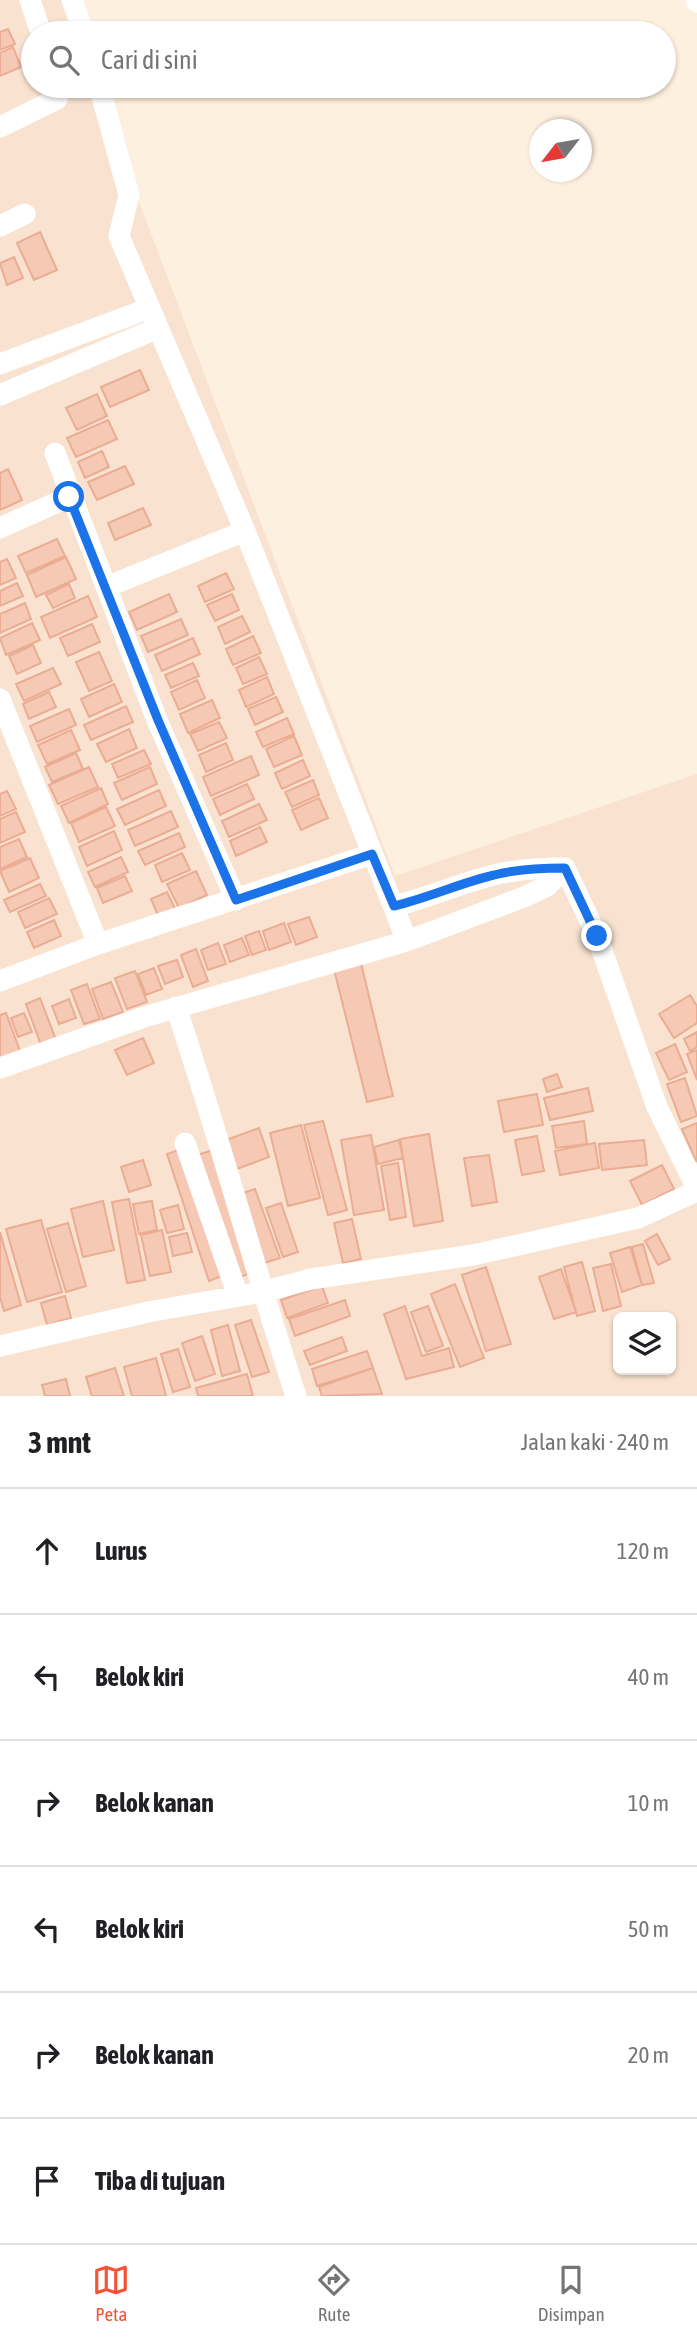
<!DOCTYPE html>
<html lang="id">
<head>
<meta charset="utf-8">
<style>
  :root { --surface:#fff; --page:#f2f2f2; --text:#202124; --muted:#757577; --line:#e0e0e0; --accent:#f55338 }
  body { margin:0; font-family:"Asap Condensed",sans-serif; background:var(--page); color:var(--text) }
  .controls { position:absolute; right:21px; bottom:21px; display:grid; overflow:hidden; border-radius:10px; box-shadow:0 2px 5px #0004 }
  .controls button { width:63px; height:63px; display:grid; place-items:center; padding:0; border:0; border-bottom:2px solid var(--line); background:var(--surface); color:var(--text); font:35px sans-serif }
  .compass { position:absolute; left:529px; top:119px; width:63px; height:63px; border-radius:50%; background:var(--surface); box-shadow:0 2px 5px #0004; rotate:239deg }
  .stop { position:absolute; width:21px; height:21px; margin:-16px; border:5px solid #1a73e8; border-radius:50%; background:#fff }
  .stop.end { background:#1a73e8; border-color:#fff; box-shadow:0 2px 7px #0008 }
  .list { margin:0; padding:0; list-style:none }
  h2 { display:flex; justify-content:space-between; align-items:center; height:91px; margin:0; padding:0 28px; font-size:30px }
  h2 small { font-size:23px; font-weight:400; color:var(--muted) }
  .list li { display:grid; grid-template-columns:46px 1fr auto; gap:21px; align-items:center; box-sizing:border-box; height:126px; padding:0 28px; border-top:2px solid var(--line) }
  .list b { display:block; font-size:26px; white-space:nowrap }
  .list em { font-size:23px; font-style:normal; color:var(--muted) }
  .icon { flex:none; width:38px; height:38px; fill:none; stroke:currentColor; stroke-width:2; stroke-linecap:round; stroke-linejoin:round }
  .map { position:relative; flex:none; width:697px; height:1396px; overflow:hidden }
  .search { position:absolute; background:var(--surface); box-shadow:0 2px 5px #0004; left:21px; right:21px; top:21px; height:77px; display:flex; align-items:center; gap:18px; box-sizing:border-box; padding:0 24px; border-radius:38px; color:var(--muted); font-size:26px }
  .sheet { height:847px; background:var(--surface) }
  nav { display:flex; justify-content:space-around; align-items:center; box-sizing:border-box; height:98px; border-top:2px solid var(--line); background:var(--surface); font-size:19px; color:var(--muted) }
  nav a { display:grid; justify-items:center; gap:4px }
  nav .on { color:var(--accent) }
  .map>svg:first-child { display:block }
  .residential { fill:#f9e3d0; fill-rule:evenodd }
  .building { fill:#f6c9b4; stroke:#eaad93; stroke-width:2 }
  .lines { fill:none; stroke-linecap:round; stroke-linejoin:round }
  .street { stroke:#fff; stroke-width:21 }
  .route { stroke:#1a73e8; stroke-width:9 }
</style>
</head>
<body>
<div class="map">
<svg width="697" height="1396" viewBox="0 0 697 1396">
  <rect width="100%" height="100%" fill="#fef0df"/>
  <path class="residential" d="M0,0H62L75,33H33V86H95L395,876L697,774V1396H0ZM618,1317H671V1370H618Z"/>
  <path class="building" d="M8,29L15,44L0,50V32Z
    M13,47L21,67L0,76V53Z
    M40,232L57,270L34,280L17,243Z
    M14,257L23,278L7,285L0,263Z
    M140,370L149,390L110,407L101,387Z
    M97,394L107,416L77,430L66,408Z
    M108,420L117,439L76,457L67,438Z
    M102,451L109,467L85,478L78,462Z
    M125,466L134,484L97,500L88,482Z
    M8,469L22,500L0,510V473Z
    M143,508L151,525L115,540L108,523Z
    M57,539L65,556L26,573L18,556Z
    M66,557L76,579L36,597L27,575Z
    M7,559L16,578L0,585V562Z
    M226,573L234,589L205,602L198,586Z
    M17,583L23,596L0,606V591Z
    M69,584L75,598L53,608L46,595Z
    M169,594L177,612L137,630L129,612Z
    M232,594L239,610L215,621L207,605Z
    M88,596L97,617L50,638L41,617Z
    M25,603L31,619L0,633V614Z
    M242,616L250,632L225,644L218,627Z
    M181,619L188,635L148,652L141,636Z
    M32,623L40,640L6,655L0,638Z
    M92,624L100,642L68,656L60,638Z
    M253,636L261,653L233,665L226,649Z
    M193,638L200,654L162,671L155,655Z
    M33,645L41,663L17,674L9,656Z
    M99,652L112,681L89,691L76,662Z
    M259,657L267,674L243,684L236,668Z
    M193,663L199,676L171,688L165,675Z
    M53,668L61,684L24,701L16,684Z
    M267,677L274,694L246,707L239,690Z
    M197,680L205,698L179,710L171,692Z
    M114,684L122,702L89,717L81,699Z
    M49,692L56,707L29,719L23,704Z
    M276,697L283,712L255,725L248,709Z
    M212,700L220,718L188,733L180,714Z
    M126,706L133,722L91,740L84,725Z
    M69,709L76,725L37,742L30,726Z
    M287,718L294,734L263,747L256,732Z
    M219,722L227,738L198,751L190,734Z
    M129,729L137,748L106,762L97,744Z
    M71,730L80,750L47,764L38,745Z
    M294,736L302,755L274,767L266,749Z
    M226,743L233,760L206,772L199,755Z
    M144,750L151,764L118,778L112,764Z
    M76,753L83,769L52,782L45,767Z
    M251,756L259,775L211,796L203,777Z
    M303,760L310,776L282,789L275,773Z
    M89,767L98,787L58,804L49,785Z
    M150,767L157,784L122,800L114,783Z
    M313,780L319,795L292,807L285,792Z
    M247,784L254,799L220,815L213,799Z
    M101,788L108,804L69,823L61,806Z
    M159,790L166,806L125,825L117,809Z
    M7,791L16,809L0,816V794Z
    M319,798L328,818L301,830L292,810Z
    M259,804L267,820L229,837L222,821Z
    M106,807L115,826L79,842L71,823Z
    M171,811L178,827L135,846L128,830Z
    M16,812L25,832L0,843V819Z
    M260,827L267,842L236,856L230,841Z
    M114,831L122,850L87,866L79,847Z
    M179,833L185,847L145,865L138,851Z
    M19,839L27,857L0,869V847Z
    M182,853L190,870L162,882L155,865Z
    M121,857L128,872L95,887L88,872Z
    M30,858L39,878L9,892L0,871Z
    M196,871L207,895L179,908L167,884Z
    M125,876L132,891L103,903L97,888Z
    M40,884L46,896L10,912L4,900Z
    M167,892L177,913L160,920L151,899Z
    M49,898L57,914L25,928L18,912Z
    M309,917L317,937L296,945L288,924Z
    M54,920L61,936L34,948L27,932Z
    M284,923L291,942L269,950L263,931Z
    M259,931L266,950L252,955L245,936Z
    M242,938L249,955L230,962L224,945Z
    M218,943L226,964L208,970L201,950Z
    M196,949L208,981L193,987L181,955Z
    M360,959L393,1096L367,1102L333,965Z
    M177,960L183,977L165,984L158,966Z
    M154,968L162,989L146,995L138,974Z
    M135,971L147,1002L127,1009L115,978Z
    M111,982L123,1012L103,1019L92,989Z
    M87,984L100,1019L84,1024L71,990Z
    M690,995L697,1006V1023L674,1038L659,1014Z
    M40,998L56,1040L41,1045L26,1004Z
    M69,999L76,1018L59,1024L52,1006Z
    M6,1013L20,1051L0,1058V1015Z
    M24,1013L32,1032L18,1037L11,1018Z
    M697,1032V1047L690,1051L684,1039Z
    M143,1038L154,1063L127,1075L115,1050Z
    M675,1044L687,1072L669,1080L656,1053Z
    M697,1050V1080L687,1054Z
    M557,1074L562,1087L547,1092L543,1079Z
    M685,1078L697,1116L681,1122L667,1084Z
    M588,1088L593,1111L550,1120L544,1098Z
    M537,1094L543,1125L504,1132L498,1101Z
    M323,1121L347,1210L328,1215L304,1125Z
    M584,1121L587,1144L556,1148L552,1126Z
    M697,1123V1160L696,1161L682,1129Z
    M301,1125L320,1198L288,1206L270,1133Z
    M259,1128L269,1157L234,1170L223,1141Z
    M429,1134L443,1221L414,1226L400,1139Z
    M371,1135L384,1210L354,1215L341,1140Z
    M537,1136L544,1171L522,1175L515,1140Z
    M399,1140L403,1158L378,1164L374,1147Z
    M644,1140L647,1165L602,1170L599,1144Z
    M595,1143L599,1168L560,1175L555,1151Z
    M181,1149L222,1276L209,1281L167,1154Z
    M211,1151L253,1272L238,1278L196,1155Z
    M489,1155L497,1202L472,1206L464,1158Z
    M143,1160L151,1185L129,1192L121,1167Z
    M398,1163L406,1217L390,1220L381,1166Z
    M662,1165L674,1189L642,1205L630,1181Z
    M255,1189L280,1258L261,1264L237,1195Z
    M129,1199L145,1280L127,1283L112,1202Z
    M103,1201L114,1250L83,1257L71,1209Z
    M152,1201L157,1230L139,1234L133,1204Z
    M281,1203L298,1252L283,1257L266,1208Z
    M178,1205L184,1229L167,1233L160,1210Z
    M352,1219L361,1259L343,1263L334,1223Z
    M41,1220L62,1292L27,1302L6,1229Z
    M68,1223L86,1286L66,1292L47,1229Z
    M162,1230L171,1272L150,1276L141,1235Z
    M0,1232L21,1305L4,1311L0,1297Z
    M187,1233L192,1252L173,1256L169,1237Z
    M657,1234L670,1259L658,1265L645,1241Z
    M643,1244L654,1283L642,1285L632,1247Z
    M630,1247L642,1285L622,1292L610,1253Z
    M582,1262L595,1311L577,1316L564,1267Z
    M611,1264L621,1306L603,1311L593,1268Z
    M486,1267L511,1344L486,1351L462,1275Z
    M561,1269L576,1312L554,1319L539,1277Z
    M455,1284L484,1358L460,1367L431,1294Z
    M322,1286L328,1303L287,1318L281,1300Z
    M65,1296L71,1318L47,1325L41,1303Z
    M345,1300L350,1316L295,1336L289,1319Z
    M405,1306L422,1356L449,1348L454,1367L406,1379L384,1314Z
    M428,1306L443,1346L426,1352L411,1312Z
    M251,1320L269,1372L252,1377L235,1325Z
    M228,1325L240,1371L222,1376L211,1330Z
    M202,1336L215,1374L195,1381L182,1343Z
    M342,1337L347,1351L310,1365L304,1351Z
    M178,1349L190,1387L173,1392L161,1354Z
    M367,1351L373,1368L317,1386L312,1369Z
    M156,1358L166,1396H132L124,1367Z
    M115,1368L124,1396H92L86,1377Z
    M373,1368L382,1394L322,1396L319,1387Z
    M247,1374L253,1396H198L196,1388Z
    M66,1379L70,1396H45L42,1385Z"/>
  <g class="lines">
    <path class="street" d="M30,0L41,33
      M72,0L84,33
      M696,0L697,2
      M99,86L129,195L119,236L245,531L407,941
      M0,127L57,99L60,86
      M0,226L25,214
      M0,364L150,308
      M0,395L158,328
      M55,453L157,720L236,900
      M0,528L69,497
      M106,587L245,531
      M0,699L98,944
      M394,906C428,898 460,883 494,875C517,869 541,868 565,868
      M0,981L98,944L372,854
      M176,1007C219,1136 254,1267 296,1396
      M0,1068L144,1017L407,941L524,897L547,886L565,868L597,936L657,1107L697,1189
      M185,1143L238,1296
      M0,1346L148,1312L262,1292L311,1279L473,1255L638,1218L697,1191"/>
  </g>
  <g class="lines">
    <path class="route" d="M69,497L158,720L236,900L372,854L394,906C428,898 460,883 494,875C517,869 541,868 565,868L597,936"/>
  </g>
</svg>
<div class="controls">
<button><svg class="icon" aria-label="layers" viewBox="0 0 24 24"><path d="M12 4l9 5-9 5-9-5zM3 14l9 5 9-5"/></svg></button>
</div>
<svg class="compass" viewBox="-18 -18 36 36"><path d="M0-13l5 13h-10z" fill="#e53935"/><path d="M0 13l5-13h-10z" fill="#757577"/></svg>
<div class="stop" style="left:69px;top:497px"></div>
<div class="stop end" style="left:597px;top:936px"></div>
<div class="search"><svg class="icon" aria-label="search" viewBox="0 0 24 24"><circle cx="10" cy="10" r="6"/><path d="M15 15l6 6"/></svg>Cari di sini</div>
</div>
<section class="sheet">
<h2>3 mnt<small>Jalan kaki · 240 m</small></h2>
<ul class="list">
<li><svg class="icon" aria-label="ahead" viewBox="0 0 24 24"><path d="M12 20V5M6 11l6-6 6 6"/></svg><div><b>Lurus</b></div><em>120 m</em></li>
<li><svg class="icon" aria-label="left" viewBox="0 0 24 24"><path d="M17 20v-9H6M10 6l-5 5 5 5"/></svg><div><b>Belok kiri</b></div><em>40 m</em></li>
<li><svg class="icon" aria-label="right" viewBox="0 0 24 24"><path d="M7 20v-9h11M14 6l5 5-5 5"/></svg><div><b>Belok kanan</b></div><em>10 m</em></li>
<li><svg class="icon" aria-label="left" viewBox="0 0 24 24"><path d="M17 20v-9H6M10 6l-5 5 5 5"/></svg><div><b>Belok kiri</b></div><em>50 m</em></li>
<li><svg class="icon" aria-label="right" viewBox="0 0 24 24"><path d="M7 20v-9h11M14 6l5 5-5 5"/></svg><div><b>Belok kanan</b></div><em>20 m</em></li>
<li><svg class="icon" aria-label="arrive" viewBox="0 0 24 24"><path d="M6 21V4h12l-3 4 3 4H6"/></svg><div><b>Tiba di tujuan</b></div></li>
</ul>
</section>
<nav>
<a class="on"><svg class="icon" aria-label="map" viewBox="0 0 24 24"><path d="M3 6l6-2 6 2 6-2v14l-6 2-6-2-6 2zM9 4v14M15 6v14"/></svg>Peta</a>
<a><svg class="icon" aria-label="directions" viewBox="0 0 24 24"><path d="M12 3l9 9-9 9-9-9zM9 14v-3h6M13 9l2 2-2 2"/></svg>Rute</a>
<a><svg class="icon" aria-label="saved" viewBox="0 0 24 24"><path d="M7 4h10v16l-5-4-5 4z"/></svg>Disimpan</a>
</nav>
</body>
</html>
